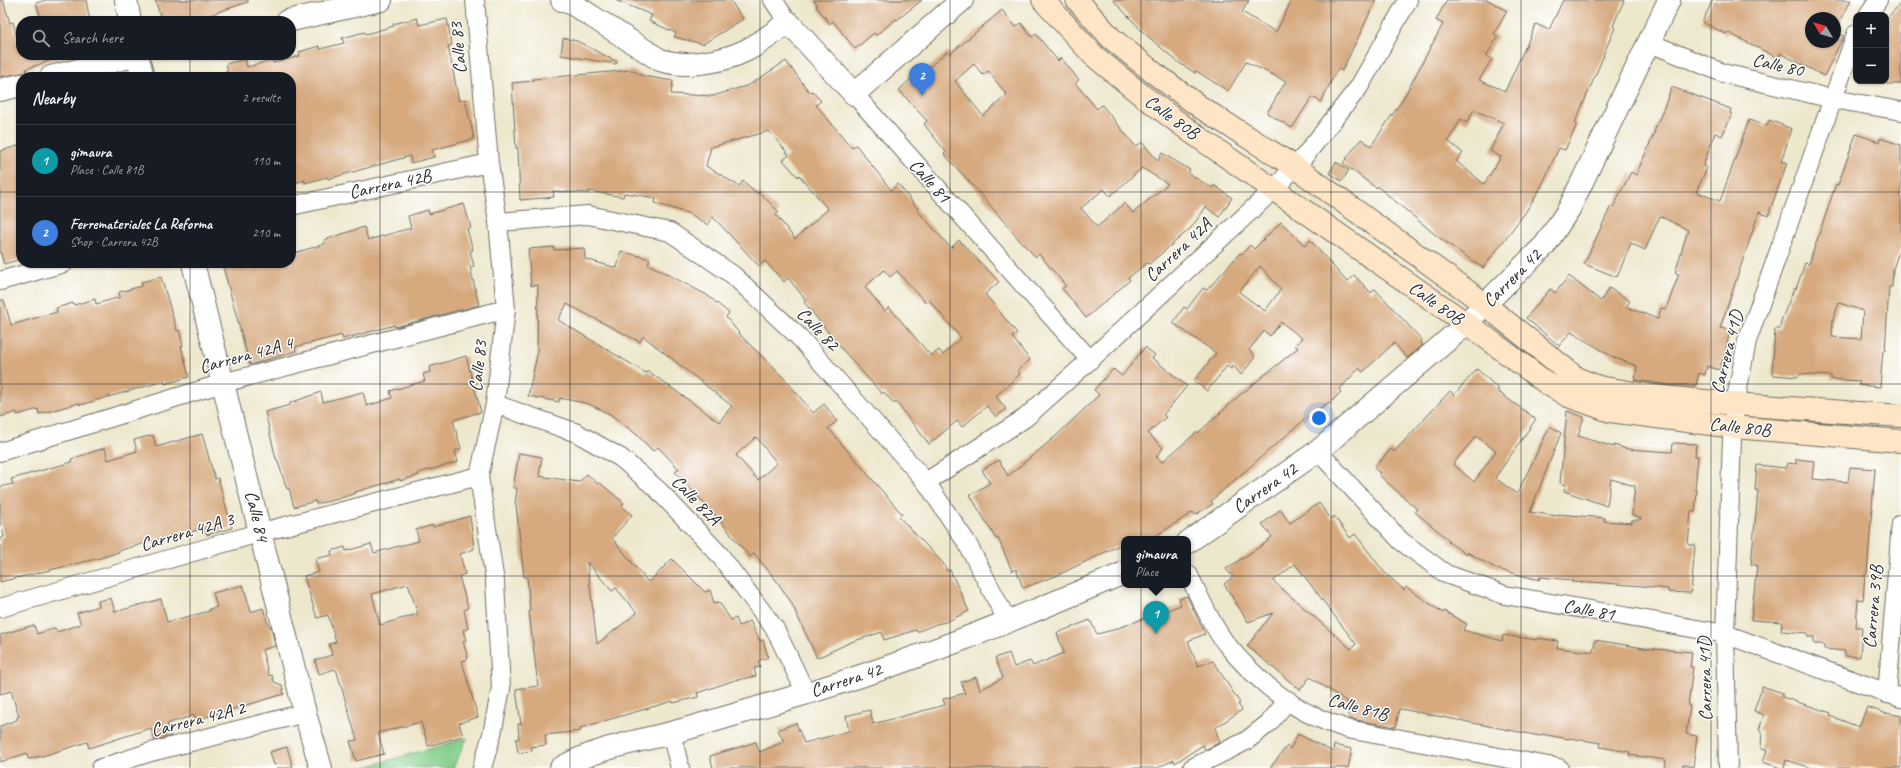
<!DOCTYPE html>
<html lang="en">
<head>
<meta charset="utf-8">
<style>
  :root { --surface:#171b24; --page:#20242c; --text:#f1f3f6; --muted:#9ea1a6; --line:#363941; --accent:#d1495b }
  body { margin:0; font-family:Caveat,sans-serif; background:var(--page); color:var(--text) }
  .controls { position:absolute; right:12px; top:12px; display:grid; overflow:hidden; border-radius:8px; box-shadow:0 1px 3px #0004 }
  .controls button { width:36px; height:36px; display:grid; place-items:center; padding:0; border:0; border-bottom:1px solid var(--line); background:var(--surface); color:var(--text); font:20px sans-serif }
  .compass { position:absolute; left:1805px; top:12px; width:36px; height:36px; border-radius:50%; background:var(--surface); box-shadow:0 1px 3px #0004; rotate:308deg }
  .you { position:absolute; left:1319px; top:418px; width:14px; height:14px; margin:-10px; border:3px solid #fff; border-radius:50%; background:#1a73e8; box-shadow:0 0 0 6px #1a73e833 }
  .badge { display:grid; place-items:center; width:26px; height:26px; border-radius:50%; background:var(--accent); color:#fff; font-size:13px; font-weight:700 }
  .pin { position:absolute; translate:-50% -33px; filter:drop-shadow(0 1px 2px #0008) }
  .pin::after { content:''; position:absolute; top:21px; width:14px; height:12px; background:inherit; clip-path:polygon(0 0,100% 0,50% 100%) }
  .popup { position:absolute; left:1121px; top:536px; width:70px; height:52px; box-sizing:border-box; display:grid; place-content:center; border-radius:8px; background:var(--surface); filter:drop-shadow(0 1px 3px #0005); font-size:13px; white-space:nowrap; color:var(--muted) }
  .popup b { font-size:15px; color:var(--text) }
  .popup::after { content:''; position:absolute; left:50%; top:100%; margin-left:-8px; border:8px solid transparent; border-top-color:var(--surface) }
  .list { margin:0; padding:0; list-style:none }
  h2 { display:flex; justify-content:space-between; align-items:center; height:52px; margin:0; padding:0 16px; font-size:17px }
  h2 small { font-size:13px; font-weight:400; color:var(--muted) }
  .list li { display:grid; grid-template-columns:26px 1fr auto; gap:12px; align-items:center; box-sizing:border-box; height:72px; padding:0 16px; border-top:1px solid var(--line) }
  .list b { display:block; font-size:15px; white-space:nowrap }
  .list p { margin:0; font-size:13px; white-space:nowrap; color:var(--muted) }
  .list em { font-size:13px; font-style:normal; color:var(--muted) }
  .icon { flex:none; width:22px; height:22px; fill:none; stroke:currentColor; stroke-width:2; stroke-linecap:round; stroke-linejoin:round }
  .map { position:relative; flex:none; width:1901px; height:768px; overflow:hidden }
  .search { position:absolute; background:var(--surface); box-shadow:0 1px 3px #0004; left:16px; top:16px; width:280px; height:44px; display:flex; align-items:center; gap:10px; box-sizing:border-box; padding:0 14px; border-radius:16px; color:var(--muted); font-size:15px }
  .panel { position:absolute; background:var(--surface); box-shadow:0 1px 3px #0004; left:16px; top:72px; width:280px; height:196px; border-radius:16px }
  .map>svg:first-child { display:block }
  .green { fill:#84cf8d; stroke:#587d5c }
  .building { fill:#d6a97e; fill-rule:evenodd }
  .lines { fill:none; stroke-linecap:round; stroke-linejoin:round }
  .minor-casing { stroke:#6f6d63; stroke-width:20 }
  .tertiary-casing { stroke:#6f6d63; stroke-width:24 }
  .secondary-casing { stroke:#6f6d63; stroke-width:24 }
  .minor { stroke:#fff; stroke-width:18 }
  .tertiary { stroke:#fff; stroke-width:22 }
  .secondary { stroke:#fde5c5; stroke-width:22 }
  .grid { fill:none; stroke:#2b2b2b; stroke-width:1; stroke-opacity:0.55 }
  .labels { text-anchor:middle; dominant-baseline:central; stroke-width:3; stroke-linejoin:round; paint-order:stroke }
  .street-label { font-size:19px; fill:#2b2b2b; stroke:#fff }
</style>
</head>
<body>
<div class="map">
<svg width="1901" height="768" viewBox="0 0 1901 768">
  <rect width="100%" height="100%" fill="#fff"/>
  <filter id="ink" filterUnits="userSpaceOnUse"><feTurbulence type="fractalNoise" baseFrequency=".025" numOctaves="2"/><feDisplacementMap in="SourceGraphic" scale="8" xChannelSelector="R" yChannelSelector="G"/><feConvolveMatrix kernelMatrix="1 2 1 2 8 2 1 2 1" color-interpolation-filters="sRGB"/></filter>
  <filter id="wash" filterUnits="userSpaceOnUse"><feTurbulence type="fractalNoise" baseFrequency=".012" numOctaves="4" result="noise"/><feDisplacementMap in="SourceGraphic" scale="16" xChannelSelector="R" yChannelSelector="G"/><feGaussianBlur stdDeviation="0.9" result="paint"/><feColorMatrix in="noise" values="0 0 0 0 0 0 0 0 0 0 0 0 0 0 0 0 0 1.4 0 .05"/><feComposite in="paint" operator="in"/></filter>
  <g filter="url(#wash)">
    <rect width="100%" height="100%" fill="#ede7cc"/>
    <path class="green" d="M467,738L453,768H362Z"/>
    <g id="blocks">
      <path class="building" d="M0,0H3L10,23L13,22L21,55H59L60,57L26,69L27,72L0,77Z
        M46,0H86L90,21H42L36,3Z
        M155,0H248V2L206,16L208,21H162Z
        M615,0H730L743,19L703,44L674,37L676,33L649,21L652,15Z
        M813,0H922L897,20L896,19L876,35L874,33L855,49L833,21L830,24L816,6L818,5Z
        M1113,0H1249L1242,12L1276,32L1292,0H1376L1342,71L1338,68L1321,102L1312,97L1292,128L1267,113L1286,81L1246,62L1228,91L1196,71L1195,73L1178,62L1145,34Z
        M1447,0H1488L1507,11L1494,34L1498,37L1486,56L1492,59L1479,80L1505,91L1536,24L1549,30L1563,0H1624L1613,26L1615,28L1603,55H1604L1575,123L1577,124L1565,150L1559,148L1540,189L1525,213L1483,268L1437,236L1377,186L1376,188L1343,163L1361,139L1371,146L1403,99L1443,24L1436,20ZM1474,110L1504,123L1490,151L1501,157L1484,184L1456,161L1463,153L1448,141L1461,119L1467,123Z
        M1713,0H1851L1835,32V18H1811V42H1835V32L1844,36L1824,76L1780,53L1778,58L1727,32L1726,34L1702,22Z
        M1901,3V84H1886V19Z
        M1002,10L1016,27L1021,23L1032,37L1036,34L1058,61L1061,58L1079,80L1075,83L1097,109L1102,105L1136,147L1142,142L1158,161L1162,153L1190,170L1188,173L1212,188L1214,185L1232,198L1219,217L1206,207L1191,228L1149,264L1147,263L1128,278L1130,280L1086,318L1062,288L1066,286L1039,254L1036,257L1020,241L985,199L944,154L946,152L924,124L927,121L899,90L918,72L920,75L948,51L950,54ZM974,64L983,75L988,71L1007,95L983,116L955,81ZM1142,168L1168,184L1133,213L1125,203L1097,227L1081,208L1104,189L1110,196Z
        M417,18L419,25L447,19L452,45L448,46L459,101L465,99L474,139L432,150L434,157L411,163L410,156L328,179L327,177L305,183V180L291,184V77H226L225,72H228L226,64L245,59L247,67L273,60V63L300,56L299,52L319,46L320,49L344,43L342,38L365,32L366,34L394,26L393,24Z
        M563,38L577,41L617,62L616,64L561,55Z
        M786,61L810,93L812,91L821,101L816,105L852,148L856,145L891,190L898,184L918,209L917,210L951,248L959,240L999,282L985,294L1017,333L1012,337L1030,360L1018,370L1020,374L996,396L1006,409L996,417L987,406L962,427L957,421L929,444L896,402L894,404L884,392L882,394L841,348L804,302L806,300L788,278L784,282L765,261L759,266L713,217L708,225L690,214L655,203L656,198L624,193L623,197L589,191V193L553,191L554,197L520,200L518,148H516L512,83L533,81V79L632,70L643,76L673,81L671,94L713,96L749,85ZM769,131L789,155L783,160L798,177L799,175L828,209L795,239L776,215L779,212L759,192L758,194L743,181L739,186L706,166L711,147ZM884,270L890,277L897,271L926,303L929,300L961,338L943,355L939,350L931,356L889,307L885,311L865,287Z
        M1672,87L1731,109L1730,113L1732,114L1722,136L1715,133L1703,166L1707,168L1696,192L1720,201L1749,120L1767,126L1769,120L1792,129L1781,161L1787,163L1768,216L1759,212L1720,328L1730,330L1725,353L1719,370L1707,366L1705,375L1699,373L1696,385H1669L1635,380L1637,366L1615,358L1571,332L1559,346L1526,318L1550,289L1555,293L1569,276L1601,301L1609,288L1630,301L1626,307L1658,319L1661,308L1666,309L1679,274L1675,273L1688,230L1660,216L1645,250L1631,243L1617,277L1584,264L1611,206L1613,207L1631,172L1636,175L1655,132H1654Z
        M1856,134L1879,142L1880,138L1901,145V246L1893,269L1892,287H1889L1885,351L1883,350L1880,387L1859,385V381L1831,379V376L1799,374V377L1772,375L1775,329H1780L1781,321L1794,289H1796L1805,263L1809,264L1836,184L1838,185ZM1839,303L1863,311L1861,339L1832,337L1833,319Z
        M21,145V259L4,264L0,251V151Z
        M1336,162L1349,170L1342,181L1329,173Z
        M464,204L471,228L467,229L473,250L470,251L474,266L470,267L479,305L395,327V325L343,339L342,335L322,340L295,347L296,351L250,365L223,267L237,263H291V254L325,244L324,240L364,227L368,240L411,228L408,216L428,210L429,214Z
        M1281,222L1305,246L1310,240L1347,282L1354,275L1371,293L1375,289L1422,340L1420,342L1423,345L1407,358L1394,343L1363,372L1359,368L1339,390L1341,392L1330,403L1329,402L1309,416L1260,458L1211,501L1213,504L1195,515L1193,512L1151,539H1124V543L1056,576L1023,588L1016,569L1012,571L998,538L996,539L970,495L990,483L982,470L999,460L1008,476L1056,436L1099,395L1094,390L1113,369L1122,376L1145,347L1155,355L1152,358L1187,386L1163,415L1166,417L1148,433L1163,448L1156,457L1162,462L1197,432L1198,433L1240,395L1298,348L1295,345L1302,338L1281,322L1270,336L1264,331L1249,350L1255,357L1241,375L1233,365L1231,369L1227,366L1207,391L1194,381L1216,353L1173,323L1184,307L1187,309L1203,288L1207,290L1240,253L1242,254L1250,245L1254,249ZM1260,266L1281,289L1265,311L1239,292Z
        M554,247V250L584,248L585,259L617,268L621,251L650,259L648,264L707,295L729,313L726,317L743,338L785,379L813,413L824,404L837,421L828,428L902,514L899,517L943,563L947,571L950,570L969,611L946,622L936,624L917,632L916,630L884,640L882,632L851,642L817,658L791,602L776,580L754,553L750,557L715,515L675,472L679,469L658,447L653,451L636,434L610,414L589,404L560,398L559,402L528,396L537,355L538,285L531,286L528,249ZM567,304L640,342L643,336L732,406L719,422L648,371L646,373L558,320ZM756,437L777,463L758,480L736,455Z
        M161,277L177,331L179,330L183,346H181L189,377L165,384L164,381L80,405L79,403L39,414L38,409L17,415V412L0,417V300H4L11,325L57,312L56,308L73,303L74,305L95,299L96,304L120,297L119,292L142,286L141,282Z
        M466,356L481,412L453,420L461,449L455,451L458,462L418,473L419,475L400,481V479L355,492L356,493L338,499L316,504L315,501L294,507L289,488L287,489L277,459H276L265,412L290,405V403L321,392L323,402L363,392L367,406L392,398L390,391L425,381L423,374L430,372L429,367Z
        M1477,369L1499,389L1497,391L1536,419L1495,478L1517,494L1550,426L1561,433L1530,512L1557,516L1558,514L1605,518L1604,521L1632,523V520H1640L1641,518L1632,515L1635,486L1611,479L1607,506L1564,491L1566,485L1560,483L1567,411L1584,417L1578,436L1614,447V445L1627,449L1672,452L1673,443L1696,444L1695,456H1698L1695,490H1697L1695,512L1691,511L1688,545H1695L1691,593L1668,592V589L1642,586L1591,582V583L1571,582L1572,580L1540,577L1539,580L1497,569L1467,552L1466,554L1448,542L1449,540L1415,512L1417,509L1379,475L1380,473L1374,468L1391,449L1394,452L1450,391L1454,395ZM1476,436L1496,451L1474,482L1453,464Z
        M202,434L215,479L218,478L232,528L207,535L205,528L183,534V532L118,551L119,552L100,558L0,582V538L4,537L0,522V487L13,484L11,479L72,462L71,459L105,448L108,460L137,451L134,440L153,435L156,447Z
        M519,453L542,457L539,476L579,482L587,474L598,484L600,483L624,503L622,506L632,515L612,538L647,581H650L672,559L705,592L710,590L714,603L719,602L731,620L736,618L739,626L750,621L760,641L763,640L768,657L758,661L760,667L754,668L756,676L738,680V679L697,693L698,697L673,703V701L580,728L581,731L545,735L546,745L531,747L532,751L518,753L516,739H519L518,724H521L516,689L538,686L529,611H530L527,577H524L516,505L515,504L517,488H513ZM587,562L612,591L616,588L637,613L597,644Z
        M1796,459L1814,461L1812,479L1848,482L1850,467L1875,469L1867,574H1865L1863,600L1858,599L1856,627H1862L1860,657L1845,656V651L1824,649V644H1814V637H1807L1808,633L1781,631L1782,622L1751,620L1757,565H1751L1758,491L1755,490L1757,465L1786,468L1787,463L1796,464Z
        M1319,503L1331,519L1334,516L1350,538L1355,534L1384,572L1404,590L1406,587L1443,613L1444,611L1467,624L1463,630L1502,641L1503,635L1537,640V638L1558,641L1557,648L1593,652L1595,640L1644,648L1692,652L1690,667H1693L1688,706H1690L1686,734L1697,736L1693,767L1683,765L1682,768H1665L1666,760L1629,755L1630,752L1600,747L1601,743L1569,738V739L1541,734L1540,736L1401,709H1399L1396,727L1350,719L1348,715L1349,703L1310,677L1300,690L1247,646L1273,613L1248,622L1224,584L1233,577L1226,569L1267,542V541L1272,537L1262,524L1280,510L1290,523ZM1295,564L1356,644L1351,649L1273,581Z
        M470,516L474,549L460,554L465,574L459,576L468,608L464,610L468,629L463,630L466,641H463L468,659L462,661L478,717L459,723L463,736L428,746L421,722L378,733L384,754L356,761L350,741L357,740L337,672L335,669L319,674L315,660L332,655L329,644L336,642L328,615L317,618L304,576L319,572L315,559L332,555L331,551L345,547L346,551L371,544L374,553L395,547L419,541L416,530L433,525V527ZM408,584L418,614L380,625L372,594Z
        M243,585L251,612L263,608L269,627L271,626L275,646L262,650L269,676L272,675L274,682L282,685L284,694L196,720L194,715L167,724L171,736L155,740L151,728L89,748L87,742L46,755L28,759L27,753L0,762V726L17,720V717H19L11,691L0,694V635L34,625L37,634L55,628L57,632L81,624L77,613L99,606L98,601L111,598L115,612L161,599L167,622L210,611L209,609L217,607L213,593Z
        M1187,596L1205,634L1188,641L1198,666L1213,661L1240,703L1238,704L1242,710L1215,728L1220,742L1205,750L1203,745L1175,763L1174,760L1157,768H713L710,756L756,742L759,752L784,742L778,730L796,723L804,743L849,731L846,716L870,710L873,724L945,705L943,699L965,693L961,682L976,677L980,690L1003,678L995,658L1009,653L1014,667L1030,661L1033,666L1064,653L1057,633L1090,620L1097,634L1113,630L1181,605L1179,599Z
        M1762,686L1783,693L1782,697L1831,713L1830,716L1859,727L1867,707L1887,714V713L1901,716V768H1812L1786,760L1784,768H1781L1763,762L1767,750L1761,749L1762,731L1759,730L1764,715L1754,711Z
        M1298,734L1333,752L1334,745L1352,749L1348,768H1270L1287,746L1290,749Z
        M287,747L293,768H277L276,764L274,765L270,752Z"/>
    </g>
  </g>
  <g filter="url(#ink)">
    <use href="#blocks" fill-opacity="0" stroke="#6f6d63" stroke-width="1"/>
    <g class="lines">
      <g class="minor-casing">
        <path id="minor" d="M475,0L489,163L498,222L506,309L495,404L479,476L495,582L501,688L492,734L482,768
          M773,0L788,22
          M1868,15L1878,0
          M1650,43L1723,73L1833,99L1901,111
          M854,94L1090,360
          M291,206L489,163
          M498,222L588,215L670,232L733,275L800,338L926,482L967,543L1008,622
          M0,281L64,263
          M495,404L577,433L621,458L658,490L719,554L775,629L806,693
          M1318,451L1401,541L1446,574L1505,595L1725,634L1901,698
          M0,452L223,383L506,309
          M926,482L1025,418L1090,360L1274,189L1303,158L1359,87L1408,0
          M1188,574C1200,597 1212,627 1228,646C1249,672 1285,704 1316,717C1326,722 1337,725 1347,729L1559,768
          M0,608L262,532L479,476
          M1887,694L1901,524
          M671,733L680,768
          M101,768L151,752L305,713
          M1192,768L1246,741L1269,723L1288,700
          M1728,768L1725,634L1732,438L1735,404L1747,341L1856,34"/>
      </g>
      <g class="tertiary-casing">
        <path id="tertiary" d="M126,0L130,21
          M562,0L571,3L660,60C673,64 686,65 700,63C739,59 757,46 788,22L854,94L962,0
          M287,21L381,0
          M137,55L143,77
          M51,77L137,55
          M0,90L21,85
          M193,263L305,713L321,768
          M1188,542L1318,451L1457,332L1545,245L1569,209L1669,0
          M561,768C593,749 635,742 671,733C715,721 760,707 804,694C914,661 1019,618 1124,573"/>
      </g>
      <g class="secondary-casing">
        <path id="secondary" d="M1043,0L1093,55L1139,93L1191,132L1480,333L1545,382L1568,396L1610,411L1733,427L1901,441
          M1077,0L1111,38L1154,73L1200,107L1295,167L1474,296L1578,379L1599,387L1653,396L1735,404L1901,416"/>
      </g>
      <use href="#minor" class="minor"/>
      <use href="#tertiary" class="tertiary"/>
      <use href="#secondary" class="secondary"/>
    </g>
  </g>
  <path class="grid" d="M190,0V21M380,0V768M570,0V768M760,0V768M950,0V768M1141,0V768M1331,0V768M1521,0V768M1711,0V768M190,55V77M0,192H21M291,192H1901M190,263V768M0,384H1901M0,576H1901"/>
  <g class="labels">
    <g class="street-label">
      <text transform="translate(458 48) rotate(-95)">Calle 83</text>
      <text transform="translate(1778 65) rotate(13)">Calle 80</text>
      <text transform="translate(1172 117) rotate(36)">Calle 80B</text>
      <text transform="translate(930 181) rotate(48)">Calle 81</text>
      <text transform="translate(390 184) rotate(-12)">Carrera 42B</text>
      <text transform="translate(1178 250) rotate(-43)">Carrera 42A</text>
      <text transform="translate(1512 278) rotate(-45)">Carrera 42</text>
      <text transform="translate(1436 303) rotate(35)">Calle 80B</text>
      <text transform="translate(818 329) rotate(46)">Calle 82</text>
      <text transform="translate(1727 352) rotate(-76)">Carrera 41D</text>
      <text transform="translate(246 355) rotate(-15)">Carrera 42A 4</text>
      <text transform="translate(478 366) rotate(-84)">Calle 83</text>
      <text transform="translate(1740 427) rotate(6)">Calle 80B</text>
      <text transform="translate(1265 488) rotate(-35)">Carrera 42</text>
      <text transform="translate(696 500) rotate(46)">Calle 82A</text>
      <text transform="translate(257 516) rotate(76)">Calle 84</text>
      <text transform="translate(187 532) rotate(-16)">Carrera 42A 3</text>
      <text transform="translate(1873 607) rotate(-85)">Carrera 39B</text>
      <text transform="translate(1589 610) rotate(10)">Calle 81</text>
      <text transform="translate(1705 679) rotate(-91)">Carrera 41D</text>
      <text transform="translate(846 680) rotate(-18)">Carrera 42</text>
      <text transform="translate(1358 707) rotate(15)">Calle 81B</text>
      <text transform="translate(198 719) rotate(-14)">Carrera 42A 2</text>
    </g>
  </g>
</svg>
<div class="controls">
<button>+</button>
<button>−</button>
</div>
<svg class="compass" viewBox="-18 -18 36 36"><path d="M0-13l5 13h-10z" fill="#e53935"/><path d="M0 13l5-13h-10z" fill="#9ea1a6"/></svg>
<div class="you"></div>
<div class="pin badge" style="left:1156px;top:634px;background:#0f9aa8">1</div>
<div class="popup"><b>gimaura</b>Place</div>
<div class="pin badge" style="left:922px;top:96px;background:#3f7fe0">2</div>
<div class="search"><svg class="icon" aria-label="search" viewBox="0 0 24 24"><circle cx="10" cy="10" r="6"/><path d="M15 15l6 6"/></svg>Search here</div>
<section class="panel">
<h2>Nearby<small>2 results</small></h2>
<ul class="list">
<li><span class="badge" style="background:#0f9aa8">1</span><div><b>gimaura</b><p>Place · Calle 81B</p></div><em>110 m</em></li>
<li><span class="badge" style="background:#3f7fe0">2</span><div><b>Ferremateriales La Reforma</b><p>Shop · Carrera 42B</p></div><em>210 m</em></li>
</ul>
</section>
</div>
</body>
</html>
